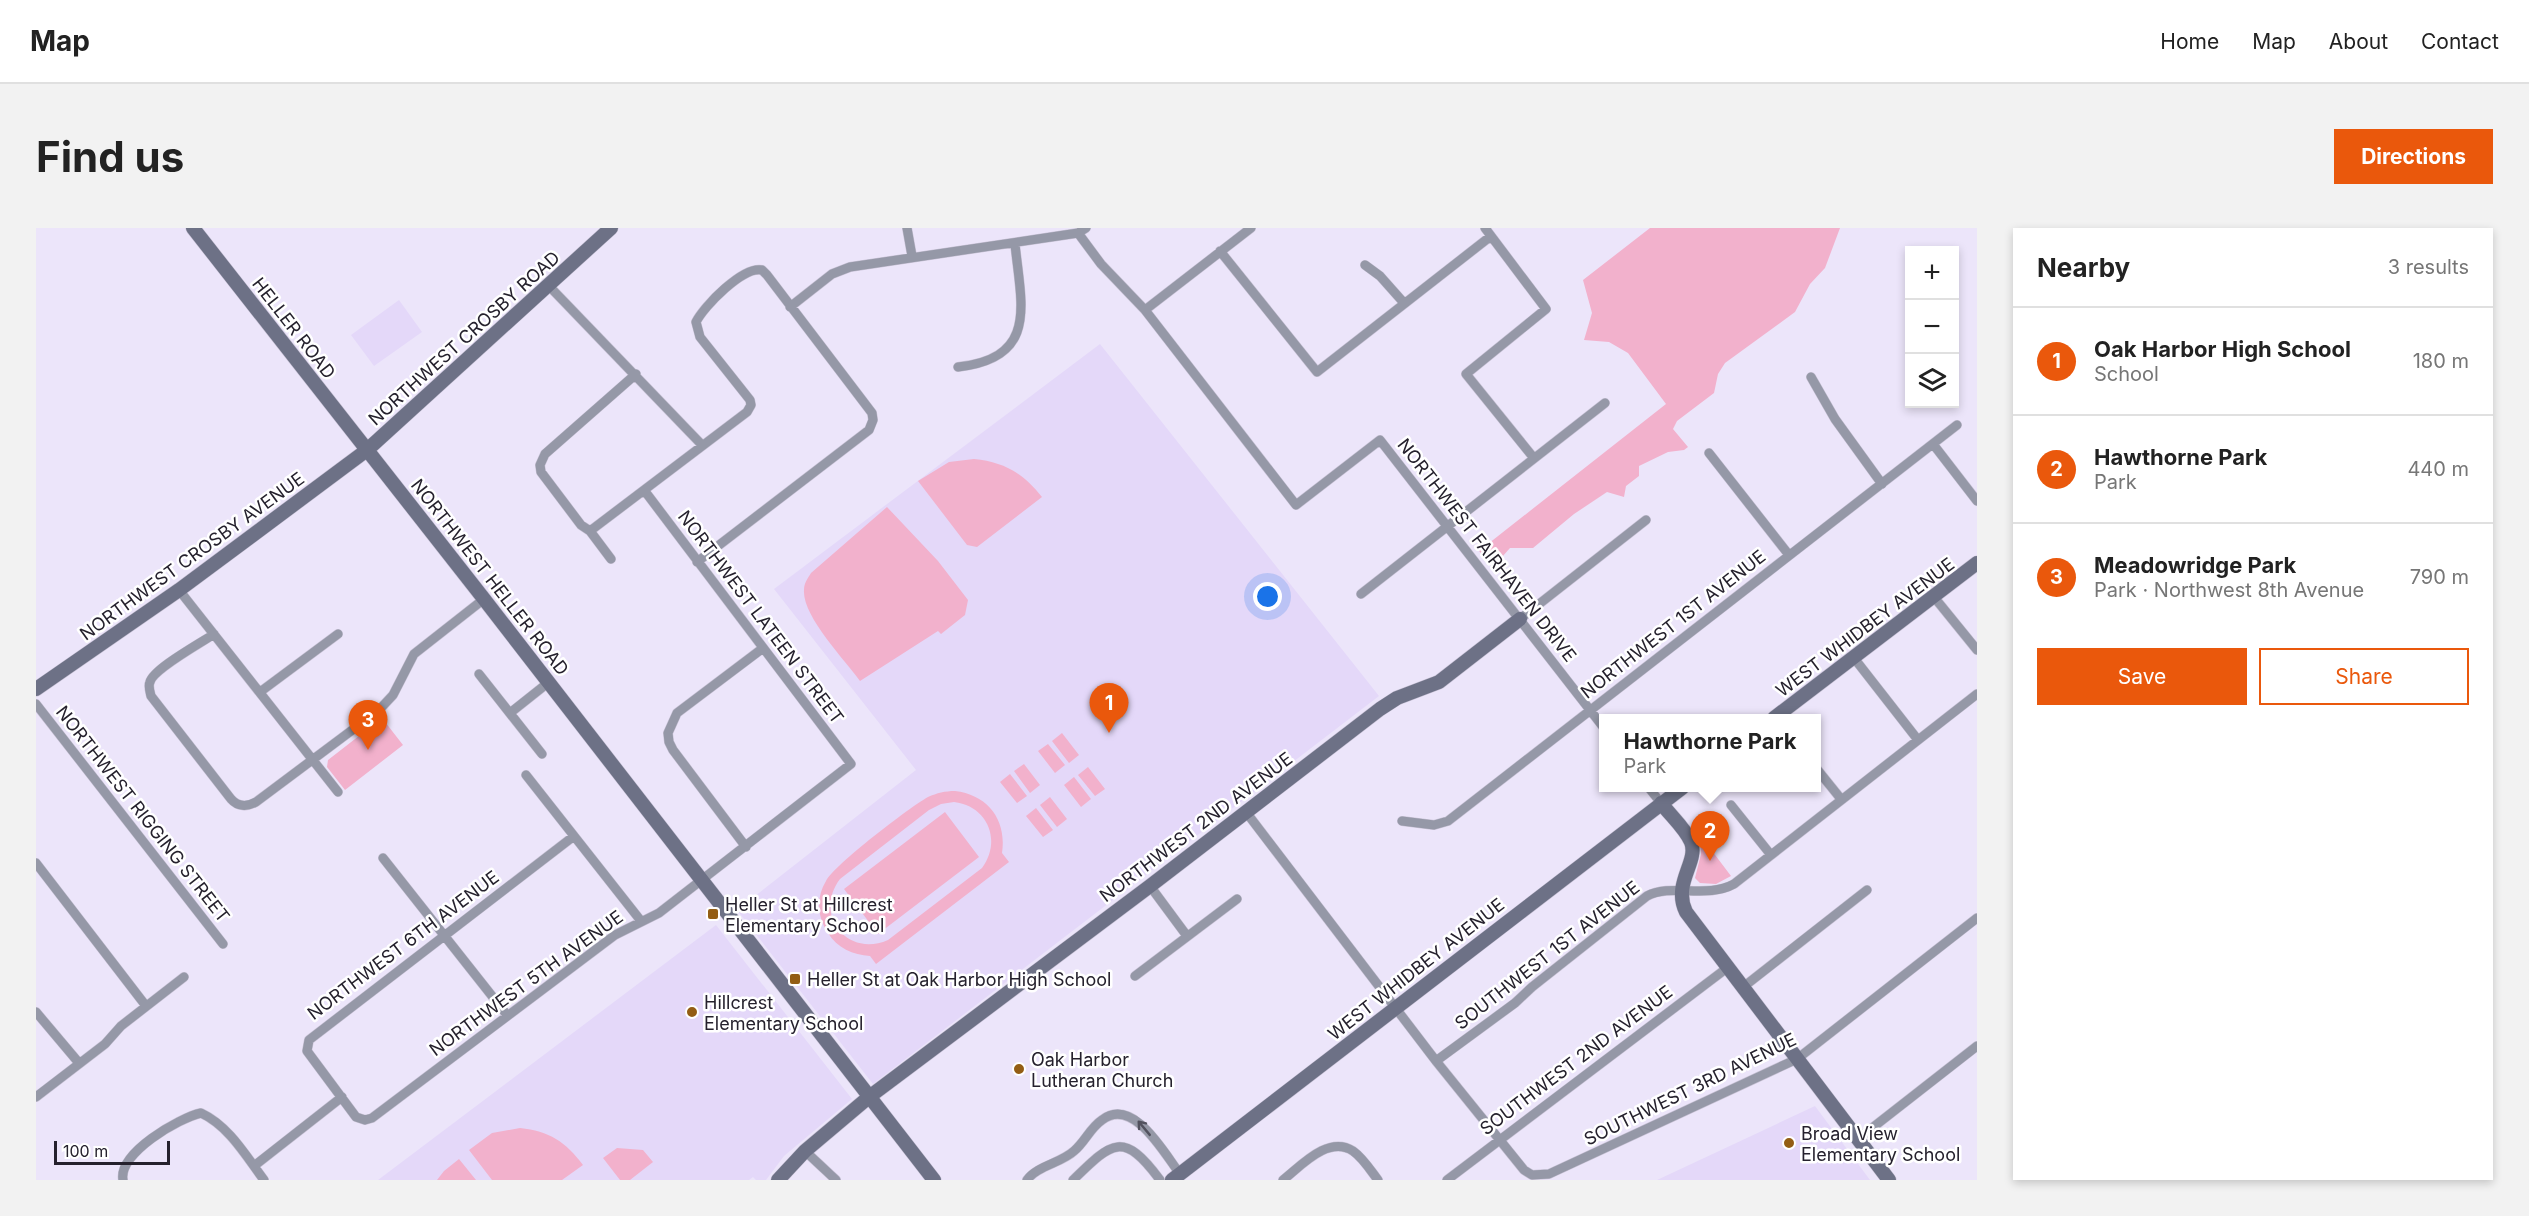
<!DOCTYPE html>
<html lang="en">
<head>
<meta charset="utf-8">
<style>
  :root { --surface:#fff; --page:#f2f2f2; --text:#222; --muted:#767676; --line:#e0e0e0; --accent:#ea580c }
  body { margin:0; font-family:Inter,sans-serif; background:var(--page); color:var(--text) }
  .controls { position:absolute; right:18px; top:18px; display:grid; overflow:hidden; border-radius:0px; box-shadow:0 3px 9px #0003 }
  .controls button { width:54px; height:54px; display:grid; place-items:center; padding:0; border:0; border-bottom:2px solid var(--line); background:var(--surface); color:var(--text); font:30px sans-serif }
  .scale { position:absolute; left:18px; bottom:15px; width:116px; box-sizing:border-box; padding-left:6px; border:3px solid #25212d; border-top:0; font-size:16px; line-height:21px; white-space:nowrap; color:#25212d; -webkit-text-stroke:4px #fff; paint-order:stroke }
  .you { position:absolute; left:1232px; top:369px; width:21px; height:21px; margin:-15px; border:4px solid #fff; border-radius:50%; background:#1a73e8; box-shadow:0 0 0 9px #1a73e833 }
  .badge { display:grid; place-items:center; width:39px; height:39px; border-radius:50%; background:var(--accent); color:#fff; font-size:20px; font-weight:700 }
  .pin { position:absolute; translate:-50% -50px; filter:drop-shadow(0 2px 3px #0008) }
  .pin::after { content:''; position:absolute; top:32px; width:21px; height:18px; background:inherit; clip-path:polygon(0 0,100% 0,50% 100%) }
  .popup { position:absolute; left:1563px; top:486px; width:222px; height:78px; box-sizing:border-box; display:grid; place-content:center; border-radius:0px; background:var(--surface); filter:drop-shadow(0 2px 4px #0005); font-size:20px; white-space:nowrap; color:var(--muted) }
  .popup b { font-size:22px; color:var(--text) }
  .popup::after { content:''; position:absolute; left:50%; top:100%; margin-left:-12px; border:12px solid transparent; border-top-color:var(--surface) }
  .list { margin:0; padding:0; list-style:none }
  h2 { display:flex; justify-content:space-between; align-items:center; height:78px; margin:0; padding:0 24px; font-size:26px }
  h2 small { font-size:20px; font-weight:400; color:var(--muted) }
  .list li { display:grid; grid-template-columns:39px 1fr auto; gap:18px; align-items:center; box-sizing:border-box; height:108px; padding:0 24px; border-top:2px solid var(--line) }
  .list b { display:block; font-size:22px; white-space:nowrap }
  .list p { margin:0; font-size:20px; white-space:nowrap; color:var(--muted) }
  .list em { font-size:20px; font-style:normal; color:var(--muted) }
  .actions { display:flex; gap:12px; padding:18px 24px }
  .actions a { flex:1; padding:14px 0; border:2px solid var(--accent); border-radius:0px; text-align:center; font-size:21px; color:var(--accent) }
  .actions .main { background:var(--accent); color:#fff }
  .icon { flex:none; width:33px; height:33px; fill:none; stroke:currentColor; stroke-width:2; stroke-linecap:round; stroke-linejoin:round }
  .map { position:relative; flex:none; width:1941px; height:952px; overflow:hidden; border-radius:0px }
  header { display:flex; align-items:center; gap:36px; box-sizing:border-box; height:84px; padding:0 30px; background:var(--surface); border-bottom:2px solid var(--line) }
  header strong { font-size:28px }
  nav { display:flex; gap:33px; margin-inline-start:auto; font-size:21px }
  .intro { display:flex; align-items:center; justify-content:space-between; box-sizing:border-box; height:144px; padding:0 36px }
  h1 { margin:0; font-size:42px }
  .button { padding:15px 27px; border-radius:0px; background:var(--accent); color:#fff; font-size:21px; font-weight:700 }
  main { display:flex; gap:36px; padding:0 36px }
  aside { flex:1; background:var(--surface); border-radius:0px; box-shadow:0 3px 9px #0003 }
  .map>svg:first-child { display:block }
  .built { fill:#e4d8f9 }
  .green { fill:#f2b1cc; fill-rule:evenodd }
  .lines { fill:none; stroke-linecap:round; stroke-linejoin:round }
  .street-casing { stroke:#c8c2d5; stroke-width:10 }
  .secondary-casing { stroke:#c8c2d5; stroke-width:15 }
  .street { stroke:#9598a7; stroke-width:9 }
  .secondary { stroke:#6d7186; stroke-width:14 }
  .oneway { stroke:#52515e }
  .poi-dot { fill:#935d14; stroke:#fff; stroke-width:2 }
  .labels { text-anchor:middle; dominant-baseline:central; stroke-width:5; stroke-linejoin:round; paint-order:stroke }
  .street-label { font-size:18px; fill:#25212d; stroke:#fff }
  .poi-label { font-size:18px; fill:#25212d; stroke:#fff; text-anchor:start }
</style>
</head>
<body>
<header>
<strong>Map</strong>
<nav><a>Home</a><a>Map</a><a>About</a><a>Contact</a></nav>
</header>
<div class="intro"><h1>Find us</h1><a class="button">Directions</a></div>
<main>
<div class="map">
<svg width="1941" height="952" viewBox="0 0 1941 952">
  <rect width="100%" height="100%" fill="#ece5fa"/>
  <path class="built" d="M363,72L386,104L338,138L315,107Z
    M1064,116L1343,468L837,856L701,682L880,542L738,361Z
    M680,697L816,871L748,928L730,952H720L717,949L713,952H342Z
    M1779,878L1834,952H1621Z"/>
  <path class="green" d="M1614,0H1804L1789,40L1774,56L1759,84L1689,135L1682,146L1678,165L1641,193L1637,201L1652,219L1648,222L1632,224L1603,238V248L1590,258L1588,269L1571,264L1538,286L1497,320H1474L1458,338L1443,323L1630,176L1592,125L1573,114L1548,112L1556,85L1547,52Z
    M938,231C968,234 987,245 1006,269L941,319L931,317L882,253L913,234Z
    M851,279L902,333L932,372L929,387L905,406L902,403L824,453C809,432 766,388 768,362C768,355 772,350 775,345Z
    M346,490L367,517L309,562L291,539L292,532Z
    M1026,505L1043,527L1033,535L1016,513Z
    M1012,516L1029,537L1019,545L1002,523Z
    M988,536L1004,557L994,565L978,543Z
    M1052,539L1069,561L1059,568L1042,547Z
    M974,546L991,568L981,575L964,554Z
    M1038,549L1055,571L1045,579L1028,557Z
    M919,563C952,567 971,592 966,625L973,634L840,736L834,728C817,727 801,720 792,705C781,689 780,669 790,653C798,637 874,579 892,569C901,565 909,563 919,563ZM918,574C952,578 966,613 946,640L852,712C811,730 777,687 804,651L893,582L905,576Z
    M1014,569L1031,591L1021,599L1004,577Z
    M1000,580L1017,602L1007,609L990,588Z
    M909,584L943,629L842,706L808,661Z
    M1664,607L1695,648L1680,656L1664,655L1659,650L1665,626Z
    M484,900C513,903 530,914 547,937L526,952H456L433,922L456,905Z
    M581,920L607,922L617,934L594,952H584L567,930Z
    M423,931L440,952H401L408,943Z"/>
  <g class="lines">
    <g class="street-casing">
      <path id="street" d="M871,0L876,28
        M1449,0L1510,81L1430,146L1497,229
        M1042,5L1065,36L1109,82L1260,277L1344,212L1568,500
        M1184,23L1281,144L1455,8
        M1329,37L1344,48L1368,75
        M513,58L666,217
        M754,79L796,46L814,39L1042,5L1050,0
        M1109,82L1215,0
        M922,139C1003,130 985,76 979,16
        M600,146L509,226L504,237L505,244L545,297L554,303L711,184L715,177L714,172L664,109L660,94C668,78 707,38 726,42L731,47L836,185L837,192L833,202L661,334
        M1775,149L1799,191L1846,256
        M1897,216L1941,273
        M1673,225L1753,327
        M554,303L575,331
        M143,362L302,564
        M1325,366L1569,175
        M1898,369L1941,422
        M1484,391L1610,292
        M178,406C165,415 117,441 114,454C112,458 114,464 115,468L195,571C202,579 211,579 220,574L343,482L357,467L378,426L448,371
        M1818,430L1882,512
        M443,446L506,526
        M224,464L302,406
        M0,476L187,716
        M474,485L513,454
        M1780,540L1805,571
        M490,547L605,693
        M1613,560L1625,575
        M1695,577L1735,627
        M1210,584L1400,833L1488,942L1496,947L1513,946L1761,831L1941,690
        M1366,593L1398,597L1412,593L1921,197
        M538,608L273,812L271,823L320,889L329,892L336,890L579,707L623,685L815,536L608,262
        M710,619L637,522L633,514L632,505L641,485L727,420
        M347,630L471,787
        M0,635L110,778
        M1114,658L1151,708
        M1099,748L1201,671
        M1706,760L1831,662
        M0,784L43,835
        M1400,833L1479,775L1496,759L1611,668C1635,655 1671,671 1698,656L1941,466
        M0,869L69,816L85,798L148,749
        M1822,911L1941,818
        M769,923L800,952
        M218,938L306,869
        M87,952C82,925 143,890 165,885C193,898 210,928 228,952
        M991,952C1001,938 1025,935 1038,923C1049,914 1054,900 1066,892C1097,868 1128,925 1144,946
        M1037,952C1076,914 1087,902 1124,952
        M1247,952C1265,938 1292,907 1317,923C1327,930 1335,943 1342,952
        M1411,952L1691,740"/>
    </g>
    <g class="secondary-casing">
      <path id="secondary" d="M157,0L448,371L898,952
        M0,461L143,362L331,222L575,0
        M1738,490L1941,335
        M1625,575C1634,587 1649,600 1655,614C1663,634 1636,655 1650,684L1853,952
        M742,952L769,923L833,869L1114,658L1344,481L1361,470L1403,454L1484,391
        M1136,952L1646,560"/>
    </g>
    <use href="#street" class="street"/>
    <use href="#secondary" class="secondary"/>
  </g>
  <defs><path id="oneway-shaft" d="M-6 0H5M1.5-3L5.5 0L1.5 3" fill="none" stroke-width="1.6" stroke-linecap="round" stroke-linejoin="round" transform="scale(1.5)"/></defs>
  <use class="oneway" href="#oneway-shaft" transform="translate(1108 900) rotate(-130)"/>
  <g class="poi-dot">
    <rect x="671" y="680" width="12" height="12" rx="3"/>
    <rect x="753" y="745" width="12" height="12" rx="3"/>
    <circle cx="656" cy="784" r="6"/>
    <circle cx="983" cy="841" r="6"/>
    <circle cx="1753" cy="915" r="6"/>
  </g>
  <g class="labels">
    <g class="street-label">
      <text transform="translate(258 100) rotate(52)">HELLER ROAD</text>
      <text transform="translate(428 110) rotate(-42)">NORTHWEST CROSBY ROAD</text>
      <text transform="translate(1451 322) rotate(52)">NORTHWEST FAIRHAVEN DRIVE</text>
      <text transform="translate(156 328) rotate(-36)">NORTHWEST CROSBY AVENUE</text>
      <text transform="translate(454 349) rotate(52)">NORTHWEST HELLER ROAD</text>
      <text transform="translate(725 389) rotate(53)">NORTHWEST LATEEN STREET</text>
      <text transform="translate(1637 396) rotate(-38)">NORTHWEST 1ST AVENUE</text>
      <text transform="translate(1829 399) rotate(-37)">WEST WHIDBEY AVENUE</text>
      <text transform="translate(107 586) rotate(52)">NORTHWEST RIGGING STREET</text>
      <text transform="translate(1160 599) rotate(-37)">NORTHWEST 2ND AVENUE</text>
      <text transform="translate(367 717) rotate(-37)">NORTHWEST 6TH AVENUE</text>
      <text transform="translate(1511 727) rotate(-38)">SOUTHWEST 1ST AVENUE</text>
      <text transform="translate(1380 741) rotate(-38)">WEST WHIDBEY AVENUE</text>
      <text transform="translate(490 755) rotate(-36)">NORTHWEST 5TH AVENUE</text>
      <text transform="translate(1540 832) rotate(-37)">SOUTHWEST 2ND AVENUE</text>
      <text transform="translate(1654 861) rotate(-26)">SOUTHWEST 3RD AVENUE</text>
    </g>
    <g class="poi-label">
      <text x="689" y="676">Heller St at Hillcrest<tspan x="689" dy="21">Elementary School</tspan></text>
      <text x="771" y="751">Heller St at Oak Harbor High School</text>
      <text x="668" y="774">Hillcrest<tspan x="668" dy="21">Elementary School</tspan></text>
      <text x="995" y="831">Oak Harbor<tspan x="995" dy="21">Lutheran Church</tspan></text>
      <text x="1765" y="905">Broad View<tspan x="1765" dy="21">Elementary School</tspan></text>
    </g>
  </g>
</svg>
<div class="controls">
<button>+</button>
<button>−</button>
<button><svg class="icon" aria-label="layers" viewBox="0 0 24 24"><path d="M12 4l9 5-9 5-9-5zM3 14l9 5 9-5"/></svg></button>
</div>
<div class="scale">100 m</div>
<div class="you"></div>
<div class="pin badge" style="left:1073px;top:505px">1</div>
<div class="pin badge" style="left:1674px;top:633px">2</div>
<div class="popup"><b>Hawthorne Park</b>Park</div>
<div class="pin badge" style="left:332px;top:522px">3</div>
</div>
<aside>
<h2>Nearby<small>3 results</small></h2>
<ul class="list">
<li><span class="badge">1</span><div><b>Oak Harbor High School</b><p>School</p></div><em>180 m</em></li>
<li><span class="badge">2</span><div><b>Hawthorne Park</b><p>Park</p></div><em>440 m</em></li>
<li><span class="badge">3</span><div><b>Meadowridge Park</b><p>Park · Northwest 8th Avenue</p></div><em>790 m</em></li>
</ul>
<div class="actions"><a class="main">Save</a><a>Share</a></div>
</aside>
</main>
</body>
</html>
